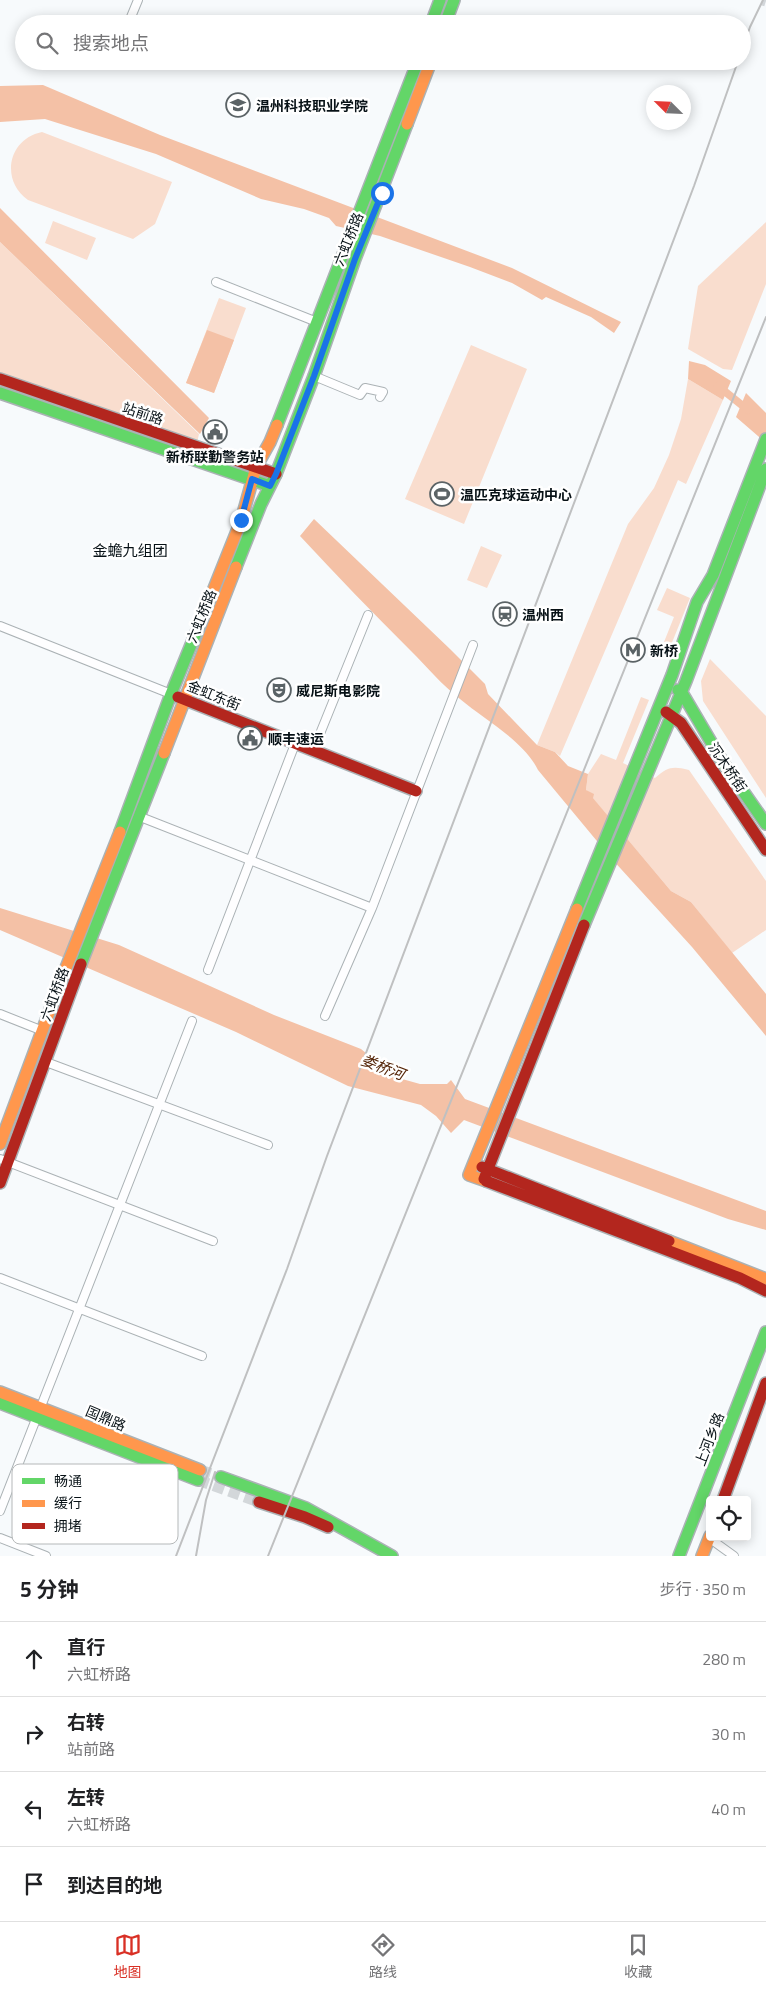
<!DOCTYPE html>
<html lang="zh">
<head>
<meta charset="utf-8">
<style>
  :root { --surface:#fff; --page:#f2f2f2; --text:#202124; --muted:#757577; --line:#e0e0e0; --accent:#d93025 }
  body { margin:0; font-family:"Titillium Web","Noto Sans SC",sans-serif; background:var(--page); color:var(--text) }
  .controls { position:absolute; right:15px; bottom:15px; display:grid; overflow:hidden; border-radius:5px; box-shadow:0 2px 12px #0003 }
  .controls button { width:45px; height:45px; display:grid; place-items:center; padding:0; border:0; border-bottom:1px solid var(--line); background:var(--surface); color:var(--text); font:25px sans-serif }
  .compass { position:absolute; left:646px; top:85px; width:45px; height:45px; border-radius:50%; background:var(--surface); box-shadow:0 2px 12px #0003; rotate:294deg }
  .stop { position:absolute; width:15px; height:15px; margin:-11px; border:4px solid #1a73e8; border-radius:50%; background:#fff }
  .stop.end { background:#1a73e8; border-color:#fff; box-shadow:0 1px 5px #0008 }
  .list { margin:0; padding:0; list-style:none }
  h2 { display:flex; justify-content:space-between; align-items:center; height:65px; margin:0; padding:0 20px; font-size:21px }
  h2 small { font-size:16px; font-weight:400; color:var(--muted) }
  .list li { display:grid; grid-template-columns:32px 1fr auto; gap:15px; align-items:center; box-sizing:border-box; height:75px; padding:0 20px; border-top:1px solid var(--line) }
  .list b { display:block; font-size:19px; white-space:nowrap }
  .list p { margin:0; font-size:16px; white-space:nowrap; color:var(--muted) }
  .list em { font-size:16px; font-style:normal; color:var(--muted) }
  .icon { flex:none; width:28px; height:28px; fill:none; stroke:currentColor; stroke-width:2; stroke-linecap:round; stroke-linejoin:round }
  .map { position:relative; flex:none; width:766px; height:1556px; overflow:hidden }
  .search { position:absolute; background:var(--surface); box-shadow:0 2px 12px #0003; left:15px; right:15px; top:15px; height:55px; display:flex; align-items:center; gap:12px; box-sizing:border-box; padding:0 18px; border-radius:28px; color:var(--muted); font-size:19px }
  .sheet { height:365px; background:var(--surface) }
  nav { display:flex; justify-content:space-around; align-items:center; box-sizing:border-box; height:70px; border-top:1px solid var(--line); background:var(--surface); font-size:14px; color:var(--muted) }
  nav a { display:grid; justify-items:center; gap:2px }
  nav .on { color:var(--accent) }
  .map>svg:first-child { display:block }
  .green { fill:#f9ddce }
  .water { fill:#f4c1a6 }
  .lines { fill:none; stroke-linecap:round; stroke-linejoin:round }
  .canal { stroke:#f4c1a6; stroke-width:8 }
  .secondary-tunnel { stroke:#d3d7da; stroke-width:11; stroke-dasharray:11 5.5; stroke-linecap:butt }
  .street-casing { stroke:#abb2b5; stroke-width:10 }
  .fast-casing { stroke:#abb2b5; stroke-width:14 }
  .slow-casing { stroke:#abb2b5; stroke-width:14 }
  .jam-casing { stroke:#abb2b5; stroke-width:14 }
  .street { stroke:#fefeff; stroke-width:8 }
  .fast { stroke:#63d668; stroke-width:11 }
  .slow { stroke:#ff974d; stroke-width:11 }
  .jam { stroke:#b3261e; stroke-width:11 }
  .rail { stroke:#bfc0c1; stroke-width:2 }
  .route { stroke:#1a73e8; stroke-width:6 }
  .labels { text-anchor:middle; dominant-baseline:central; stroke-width:5; stroke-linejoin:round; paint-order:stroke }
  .poi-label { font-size:14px; font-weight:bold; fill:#071116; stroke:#fff; text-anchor:start }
  .street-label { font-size:14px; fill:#071116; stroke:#fff }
  .neighbourhood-label { font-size:15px; fill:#071116; stroke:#fff }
  .water-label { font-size:15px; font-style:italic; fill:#552609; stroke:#fff }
  .key { fill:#fff; stroke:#b5b8b9; stroke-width:1 }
  .key-label { font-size:14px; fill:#071116 }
</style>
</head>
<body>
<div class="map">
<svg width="766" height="1556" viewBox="0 0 766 1556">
  <rect width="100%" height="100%" fill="#f7fafc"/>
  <path class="green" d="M42,132L172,182L155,224L133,239L28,200C0,180 8,139 42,132Z
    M53,221L96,238L87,260L45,243Z
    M766,222V284L732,370L723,369L688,349L698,286Z
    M0,242L199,434L197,443L0,375Z
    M219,298L246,308L214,393L186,383Z
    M471,345L527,369L464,524L405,499Z
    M688,379L723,400L686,484L678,480L560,756L555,752L537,745L628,524L654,488L669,455L681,419Z
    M481,546L502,555L487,588L467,580Z
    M667,588L690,598L671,645L664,642L674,617L657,610Z
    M710,659L766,716V798L703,701L701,681Z
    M641,697L649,700L623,763L655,778C668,767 672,766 689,770L766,881V930L732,953L691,902L671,891L586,790L588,774L601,754L616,760Z"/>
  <path class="water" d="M43,85L160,135L512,268L621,322L614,333L591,317L546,297L542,300L512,283L470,267L380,236L336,226L329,218L304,209L261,199L156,154L45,119L0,122V86Z
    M0,208L209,418L200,434L0,242Z
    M207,330L234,340L214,393L186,383Z
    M689,361L705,365L731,381L723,400L688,379Z
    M746,393L766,413V443L736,417Z
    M314,519L450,649L485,684L488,694L537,745L555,752L568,766L588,774L586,790L594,794L593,798L671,891L691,902L766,994V1036L692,947L611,858L538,770C524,741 485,720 460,699C442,685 427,667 411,651C373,613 336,575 300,536Z
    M0,908L119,945L274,1015L361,1049L395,1077L420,1084H447L451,1080L465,1099L766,1211V1230L728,1219L464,1120L451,1133L436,1116L421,1105L348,1086L236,1032L0,930Z"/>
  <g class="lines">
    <path class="canal" d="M718,386L748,410"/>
    <path class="secondary-tunnel" d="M763,0L766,1
      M200,1470L221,1477
      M198,1480L259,1502"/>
    <g class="street-casing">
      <path id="street" d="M131,17L138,0
        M216,282L317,322
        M314,376L360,395L365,388L383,392L380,397
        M0,626L171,694
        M313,751L368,615
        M138,816L372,908
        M208,970L295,744
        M0,1014L43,1031
        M325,1016L372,908L473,645
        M46,1062L268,1145
        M0,1159L213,1241
        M0,1278L202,1356
        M0,1511L192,1021
        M0,1538L46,1556
        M709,1538L734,1556"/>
    </g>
    <g class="fast-casing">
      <path id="fast" d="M431,24L440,0
        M445,24L454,0
        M0,393L270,486
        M277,425L418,61
        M236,567L261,504L276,474L314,376L355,259L407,124
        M678,690L681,691L724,764L766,824
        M120,832L171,694L209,601
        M577,909L672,675L697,602L713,575L766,439
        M584,925L686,681L766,469
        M81,964L164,753
        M0,1403L198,1480
        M221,1477L306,1508L392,1556
        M679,1556L766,1332"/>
    </g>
    <g class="slow-casing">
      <path id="slow" d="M407,124L431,61
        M209,601L241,521L256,467L270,442L277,425
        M164,753L236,567
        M0,1144L60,983L120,832
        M486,1181L469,1175L577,909
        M669,1241L766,1279
        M0,1392L200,1470
        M702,1556L710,1536"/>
    </g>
    <g class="jam-casing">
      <path id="jam" d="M0,379L276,474
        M178,697L416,791
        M666,712L681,723L766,850
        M482,1167L669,1241
        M484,1179L584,925
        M486,1181L740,1278L766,1291
        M0,1183L81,964
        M723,1500L766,1383
        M259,1502L305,1517L328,1527"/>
    </g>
    <use href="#street" class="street"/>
    <use href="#fast" class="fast"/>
    <use href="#slow" class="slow"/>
    <use href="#jam" class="jam"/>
    <path class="rail" d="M742,50L750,27L763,0
      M176,1556L287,1269L327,1156L694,186L738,61
      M196,1556L206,1500L215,1472
      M268,1556L766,317"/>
  </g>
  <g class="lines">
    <path class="route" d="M241,520L252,479L270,486L276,474L314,376L355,259L382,193"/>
  </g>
  <defs>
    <g id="university-ring" transform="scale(1.25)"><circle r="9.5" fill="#fff" stroke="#5b6366" stroke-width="1.5"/><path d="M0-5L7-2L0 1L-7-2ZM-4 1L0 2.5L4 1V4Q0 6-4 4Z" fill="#5b6366"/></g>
    <g id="civic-ring" transform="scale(1.25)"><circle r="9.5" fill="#fff" stroke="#5b6366" stroke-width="1.5"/><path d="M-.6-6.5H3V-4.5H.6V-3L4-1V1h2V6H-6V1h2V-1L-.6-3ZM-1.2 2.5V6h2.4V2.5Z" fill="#5b6366"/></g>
    <g id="stadium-ring" transform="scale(1.25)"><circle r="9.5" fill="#fff" stroke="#5b6366" stroke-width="1.5"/><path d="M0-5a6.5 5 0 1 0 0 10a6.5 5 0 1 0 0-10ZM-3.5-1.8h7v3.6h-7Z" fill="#5b6366"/></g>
    <g id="station-ring" transform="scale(1.25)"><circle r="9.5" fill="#fff" stroke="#5b6366" stroke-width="1.5"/><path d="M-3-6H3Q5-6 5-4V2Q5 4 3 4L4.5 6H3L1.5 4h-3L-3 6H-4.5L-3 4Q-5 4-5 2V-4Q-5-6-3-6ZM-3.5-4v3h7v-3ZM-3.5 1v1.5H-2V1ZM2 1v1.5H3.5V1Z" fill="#5b6366"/></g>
    <g id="metro-ring" transform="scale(1.25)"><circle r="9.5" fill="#fff" stroke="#5b6366" stroke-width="1.5"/><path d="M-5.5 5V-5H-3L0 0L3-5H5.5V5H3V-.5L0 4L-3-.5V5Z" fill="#5b6366"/></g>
    <g id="theatre-ring" transform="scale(1.25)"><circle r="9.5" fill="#fff" stroke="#5b6366" stroke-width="1.5"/><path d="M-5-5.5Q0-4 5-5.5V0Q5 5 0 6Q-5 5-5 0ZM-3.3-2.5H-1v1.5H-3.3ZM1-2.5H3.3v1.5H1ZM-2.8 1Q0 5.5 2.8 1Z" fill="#5b6366"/></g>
  </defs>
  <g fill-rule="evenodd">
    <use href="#university-ring" x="238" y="105"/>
    <use href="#civic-ring" x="215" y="432"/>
    <use href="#stadium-ring" x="442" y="494"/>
    <use href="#station-ring" x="505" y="614"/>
    <use href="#metro-ring" x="633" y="650"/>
    <use href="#theatre-ring" x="279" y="690"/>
    <use href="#civic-ring" x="250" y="738"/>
  </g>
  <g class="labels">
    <g class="poi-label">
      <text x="256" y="105">温州科技职业学院</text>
      <text x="215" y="456" text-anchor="middle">新桥联勤警务站</text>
      <text x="460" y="494">温匹克球运动中心</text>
      <text x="522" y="614">温州西</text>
      <text x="650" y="650">新桥</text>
      <text x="296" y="690">威尼斯电影院</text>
      <text x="268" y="738">顺丰速运</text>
    </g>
    <g class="street-label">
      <text transform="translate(348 239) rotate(-68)">六虹桥路</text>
      <text transform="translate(143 413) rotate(18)">站前路</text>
      <text transform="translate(201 616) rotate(-68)">六虹桥路</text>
      <text transform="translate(214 695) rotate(22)">金虹东街</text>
      <text transform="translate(728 767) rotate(56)">沉木桥街</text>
      <text transform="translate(54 994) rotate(-70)">六虹桥路</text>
      <text transform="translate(106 1418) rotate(23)">国鼎路</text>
      <text transform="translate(709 1439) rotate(-69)">上河乡路</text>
    </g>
    <g class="neighbourhood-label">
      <text x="130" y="550">金蟾九组团</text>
    </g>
    <g class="water-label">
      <text transform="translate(383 1067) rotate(21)">娄桥河</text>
    </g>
  </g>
  <rect x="12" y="1464" width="166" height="80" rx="8" class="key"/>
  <rect x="22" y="1478" width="23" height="6" fill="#63d668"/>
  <rect x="22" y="1500" width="23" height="7" fill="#ff974d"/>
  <rect x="22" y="1523" width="23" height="6" fill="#b3261e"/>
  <g class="key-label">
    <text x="54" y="1486">畅通</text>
    <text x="54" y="1508">缓行</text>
    <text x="54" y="1531">拥堵</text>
  </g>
</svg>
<div class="controls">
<button><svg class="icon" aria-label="locate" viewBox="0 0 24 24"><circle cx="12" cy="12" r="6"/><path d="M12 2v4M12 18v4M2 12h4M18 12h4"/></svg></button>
</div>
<svg class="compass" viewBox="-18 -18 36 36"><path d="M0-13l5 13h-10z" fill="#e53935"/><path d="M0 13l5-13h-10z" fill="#757577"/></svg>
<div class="stop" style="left:382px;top:193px"></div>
<div class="stop end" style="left:241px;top:520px"></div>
<div class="search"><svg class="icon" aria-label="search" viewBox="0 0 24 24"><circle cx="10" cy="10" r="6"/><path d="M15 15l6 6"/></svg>搜索地点</div>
</div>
<section class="sheet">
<h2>5 分钟<small>步行 · 350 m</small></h2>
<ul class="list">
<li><svg class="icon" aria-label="ahead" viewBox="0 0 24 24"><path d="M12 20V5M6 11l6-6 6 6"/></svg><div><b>直行</b><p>六虹桥路</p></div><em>280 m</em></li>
<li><svg class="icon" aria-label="right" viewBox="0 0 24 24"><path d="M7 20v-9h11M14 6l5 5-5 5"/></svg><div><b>右转</b><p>站前路</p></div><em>30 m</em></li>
<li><svg class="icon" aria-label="left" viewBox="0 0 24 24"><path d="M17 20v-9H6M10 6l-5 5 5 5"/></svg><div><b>左转</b><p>六虹桥路</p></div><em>40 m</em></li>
<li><svg class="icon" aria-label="arrive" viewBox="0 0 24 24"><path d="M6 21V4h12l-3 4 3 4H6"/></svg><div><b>到达目的地</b></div></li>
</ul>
</section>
<nav>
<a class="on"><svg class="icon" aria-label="map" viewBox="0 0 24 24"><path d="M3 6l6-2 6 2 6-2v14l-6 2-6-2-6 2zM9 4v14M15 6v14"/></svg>地图</a>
<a><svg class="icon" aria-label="directions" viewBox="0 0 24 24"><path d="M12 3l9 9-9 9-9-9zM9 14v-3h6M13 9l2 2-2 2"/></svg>路线</a>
<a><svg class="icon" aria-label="saved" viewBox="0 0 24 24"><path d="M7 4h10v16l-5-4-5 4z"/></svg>收藏</a>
</nav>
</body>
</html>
